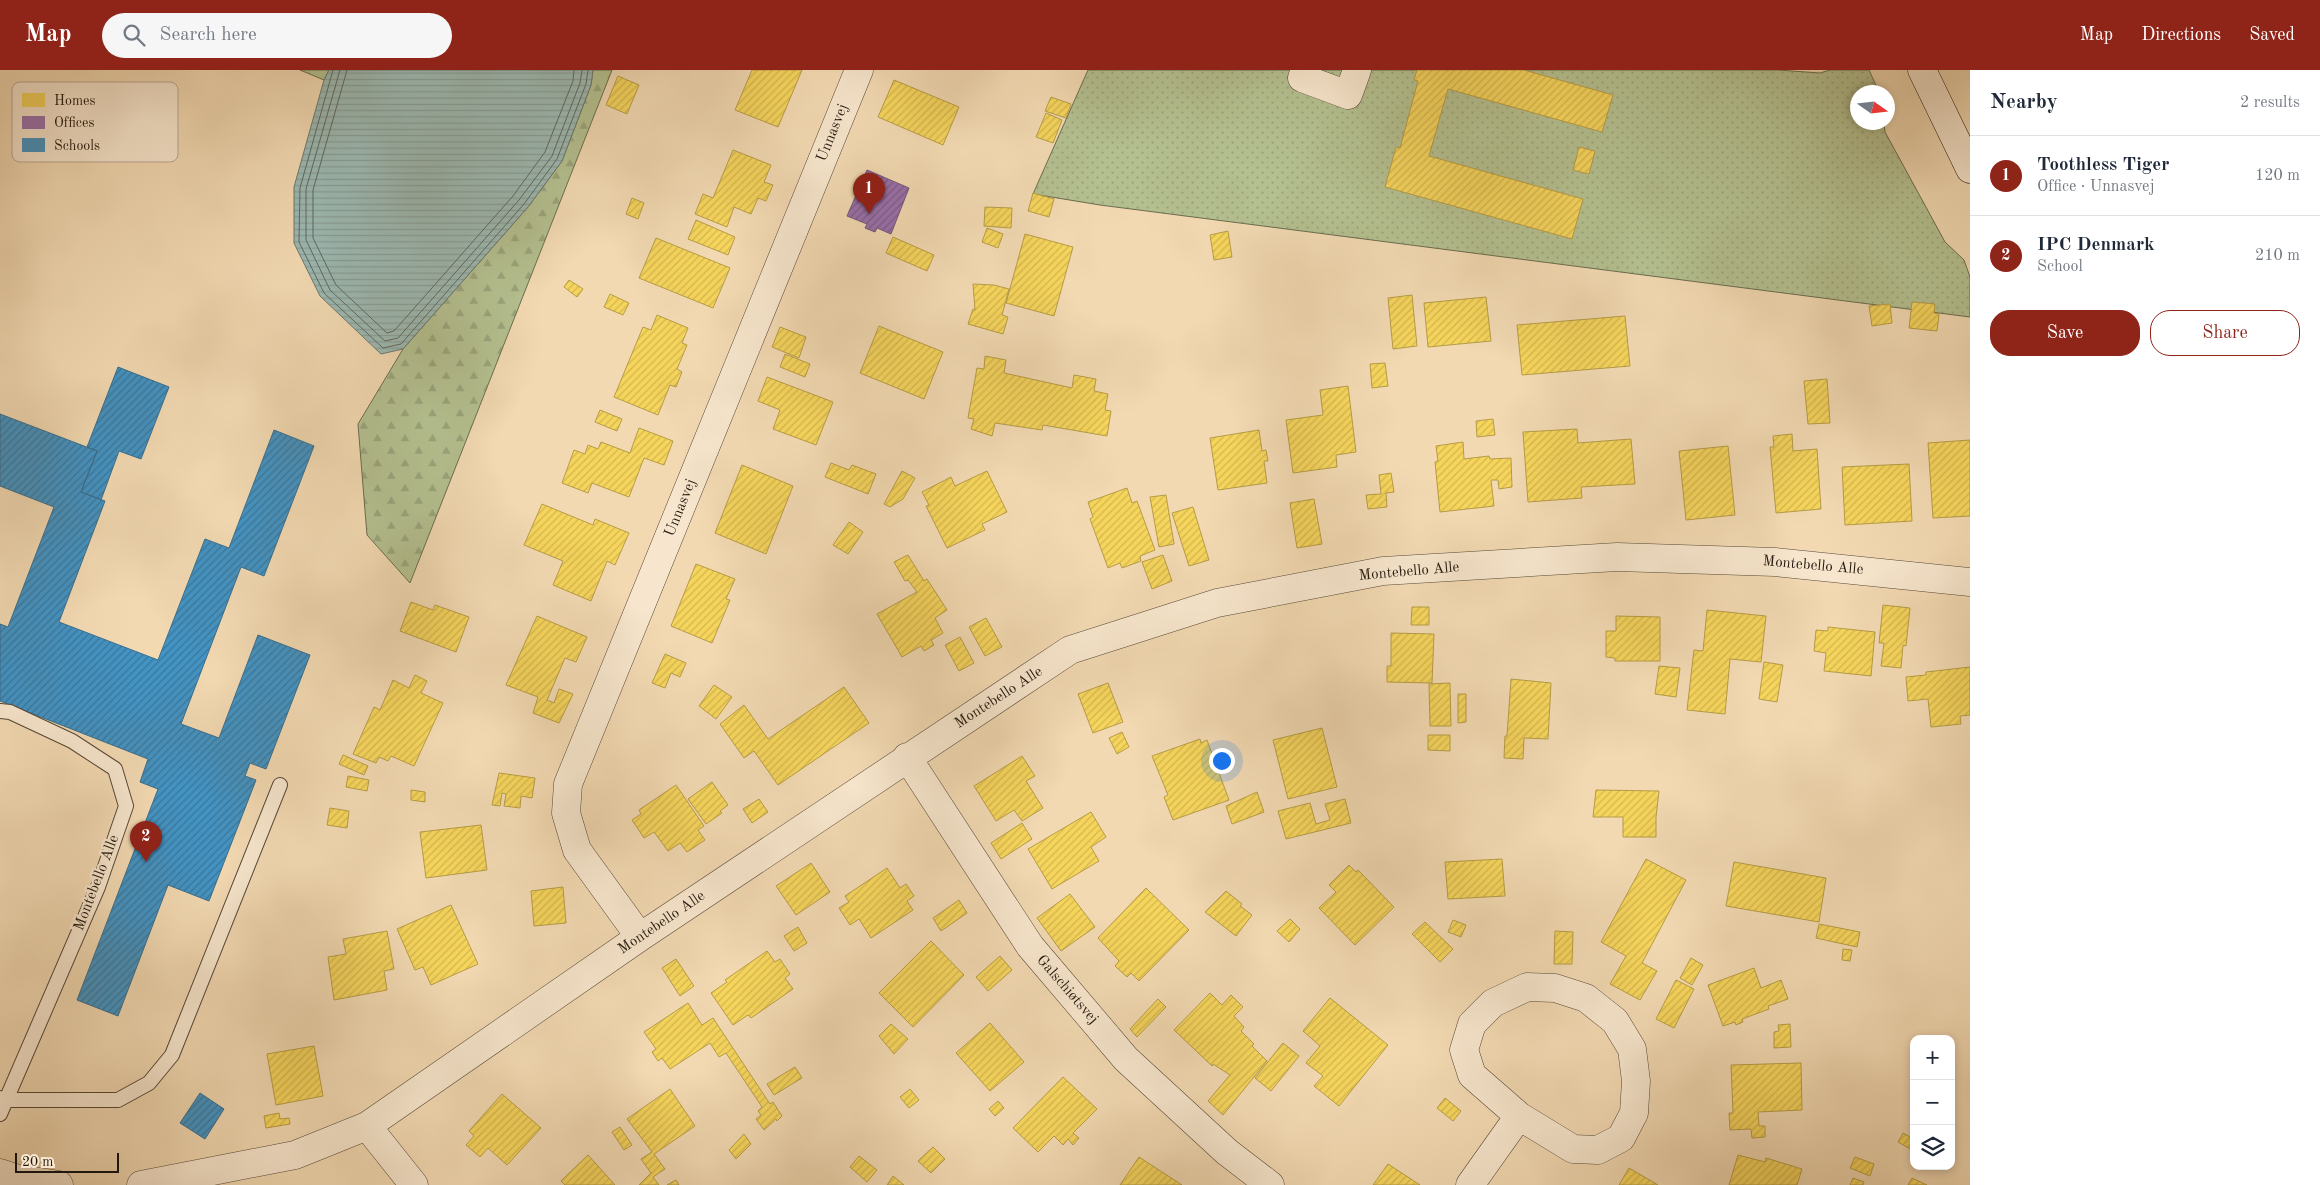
<!DOCTYPE html>
<html lang="en">
<head>
<meta charset="utf-8">
<style>
  :root { --surface:#fff; --page:#f6f6f7; --text:#1f2937; --muted:#747a83; --line:#e0e1e3; --accent:#8f2418 }
  body { margin:0; font-family:"Old Standard TT",serif; background:var(--page); color:var(--text) }
  .controls { position:absolute; right:15px; bottom:15px; display:grid; overflow:hidden; border-radius:10px; box-shadow:0 2px 8px #0003 }
  .controls button { width:45px; height:45px; display:grid; place-items:center; padding:0; border:0; border-bottom:1px solid var(--line); background:var(--surface); color:var(--text); font:25px sans-serif }
  .compass { position:absolute; left:1850px; top:15px; width:45px; height:45px; border-radius:50%; background:var(--surface); box-shadow:0 2px 8px #0003; rotate:104deg }
  .scale { position:absolute; left:15px; bottom:12px; width:104px; box-sizing:border-box; padding-left:5px; border:2px solid #22180e; border-top:0; font-size:14px; line-height:18px; white-space:nowrap; color:#22180e; -webkit-text-stroke:4px #f7e6cd; paint-order:stroke }
  .you { position:absolute; left:1221px; top:690px; width:18px; height:18px; margin:-12px; border:4px solid #fff; border-radius:50%; background:#1a73e8; box-shadow:0 0 0 8px #1a73e833 }
  .badge { display:grid; place-items:center; width:32px; height:32px; border-radius:50%; background:var(--accent); color:#fff; font-size:16px; font-weight:700 }
  .pin { position:absolute; translate:-50% -41px; filter:drop-shadow(0 1px 2px #0008) }
  .pin::after { content:''; position:absolute; top:26px; width:18px; height:15px; background:inherit; clip-path:polygon(0 0,100% 0,50% 100%) }
  .list { margin:0; padding:0; list-style:none }
  h2 { display:flex; justify-content:space-between; align-items:center; height:65px; margin:0; padding:0 20px; font-size:21px }
  h2 small { font-size:16px; font-weight:400; color:var(--muted) }
  .list li { display:grid; grid-template-columns:32px 1fr auto; gap:15px; align-items:center; box-sizing:border-box; height:80px; padding:0 20px; border-top:1px solid var(--line) }
  .list b { display:block; font-size:19px; white-space:nowrap }
  .list p { margin:0; font-size:16px; white-space:nowrap; color:var(--muted) }
  .list em { font-size:16px; font-style:normal; color:var(--muted) }
  .actions { display:flex; gap:10px; padding:15px 20px }
  .actions a { flex:1; padding:11px 0; border:1px solid var(--accent); border-radius:20px; text-align:center; font-size:18px; color:var(--accent) }
  .actions .main { background:var(--accent); color:#fff }
  .icon { flex:none; width:28px; height:28px; fill:none; stroke:currentColor; stroke-width:2; stroke-linecap:round; stroke-linejoin:round }
  .map { position:relative; flex:none; width:1970px; height:1115px; overflow:hidden }
  header { display:flex; align-items:center; gap:30px; box-sizing:border-box; height:70px; padding:0 25px; background:var(--accent); color:#fff }
  header strong { font-size:24px }
  nav { display:flex; gap:28px; margin-inline-start:auto; font-size:18px }
  .search { width:350px; height:45px; background:var(--page); display:flex; align-items:center; gap:12px; box-sizing:border-box; padding:0 18px; border-radius:28px; color:var(--muted); font-size:19px }
  main { display:flex }
  aside { flex:1; background:var(--surface) }
  .map>svg:first-child { display:block }
  .grass { fill:url(#grass-dots); stroke:#6b6c4f }
  .forest { fill:url(#forest-firs); stroke:#6b6c4f }
  .water { fill:url(#water-rules); stroke:#6b7970 }
  .homes { fill:url(#homes-hatch); stroke:#b69c45 }
  .offices { fill:url(#offices-hatch); stroke:#75567c }
  .schools { fill:url(#schools-hatch); stroke:#396e8d }
  .lines { fill:none; stroke-linecap:round; stroke-linejoin:round }
  .shore { stroke:#5f6860; stroke-width:1 }
  .lane-casing { stroke:#564837; stroke-width:16 }
  .street-casing { stroke:#564837; stroke-width:29 }
  .secondary-casing { stroke:#22180e; stroke-width:29 }
  .lane { stroke:#f7e6cd; stroke-width:14 }
  .street { stroke:#f7e6cd; stroke-width:28 }
  .secondary { stroke:#f7e6cd; stroke-width:28 }
  .labels { text-anchor:middle; dominant-baseline:central; stroke-width:5; stroke-linejoin:round; paint-order:stroke }
  .street-label { font-size:15px; fill:#22180e; stroke:#f7e6cd }
  .key { fill:#f7e6cd; stroke:#b7a894; stroke-width:1 }
  .key-label { font-size:14px; fill:#22180e }
</style>
</head>
<body>
<header>
<strong>Map</strong>
<div class="search"><svg class="icon" aria-label="search" viewBox="0 0 24 24"><circle cx="10" cy="10" r="6"/><path d="M15 15l6 6"/></svg>Search here</div>
<nav><a>Map</a><a>Directions</a><a>Saved</a></nav>
</header>
<main>
<div class="map">
<svg width="1970" height="1115" viewBox="0 0 1970 1115">
  <defs>
    <pattern id="grass-dots" width="8" height="8" patternUnits="userSpaceOnUse" patternTransform="scale(1.25)"><rect width="8" height="8" fill="#b4c090"/><path d="M2 2h.1M6 6h.1" fill="none" stroke="#9aa47b" stroke-width="1.8" stroke-linecap="round"/></pattern>
    <pattern id="forest-firs" width="22" height="20" patternUnits="userSpaceOnUse" patternTransform="scale(1.25)"><rect width="22" height="20" fill="#b4c090"/><path d="M5 1l3.5 6h-7zM16 11l3.5 6h-7z" fill="#9aa47b"/></pattern>
    <pattern id="water-rules" width="6" height="5" patternUnits="userSpaceOnUse" patternTransform="scale(1.25)"><rect width="6" height="5" fill="#9cb9b2"/><path d="M0 2.5h6" fill="none" stroke="#869e98"/></pattern>
    <pattern id="homes-hatch" width="6" height="6" patternUnits="userSpaceOnUse" patternTransform="scale(1.25)"><rect width="6" height="6" fill="#f6d55c"/><path d="M-1 1l2-2M0 6l6-6M5 7l2-2" fill="none" stroke="#d3b64f"/></pattern>
    <pattern id="offices-hatch" width="6" height="6" patternUnits="userSpaceOnUse" patternTransform="scale(1.25)"><rect width="6" height="6" fill="#9970ab"/><path d="M-1 1l2-2M0 6l6-6M5 7l2-2" fill="none" stroke="#7c5b8a"/></pattern>
    <pattern id="schools-hatch" width="6" height="6" patternUnits="userSpaceOnUse" patternTransform="scale(1.25)"><rect width="6" height="6" fill="#4393c3"/><path d="M-1 1l2-2M0 6l6-6M5 7l2-2" fill="none" stroke="#38779d"/></pattern>
  </defs>
  <rect width="100%" height="100%" fill="#f2d9b2"/>
  <filter id="stains"><feTurbulence type="fractalNoise" baseFrequency=".004" numOctaves="4"/><feColorMatrix values="0 0 0 0 .2 0 0 0 0 .09 0 0 0 0 .02 0 0 0 .5 -.17"/></filter>
  <radialGradient id="worn" r=".72"><stop offset=".6" stop-color="#630" stop-opacity="0"/><stop offset="1" stop-color="#630" stop-opacity=".3"/></radialGradient>
  <path class="grass" d="M1088,0H1778L1820,3L1830,0H1869L1879,22H1858V52L1884,53L1885,62L1945,172L1964,190L1970,207V247L1100,135L1033,124Z"/>
  <path class="forest" d="M300,0H329L324,10Z
    M593,0H612L410,513L367,465L358,354L403,279L528,137L562,91L591,15Z"/>
  <path class="water" d="M329,0H593L591,15L562,91L528,137L403,279L381,284L320,226L294,173V117L324,10Z"/>
  <path class="homes" d="M752,0H802L778,57L735,40Z
    M1417,0H1524L1613,25L1602,62L1448,19L1429,86L1583,129L1572,169L1385,117L1396,77L1400,78L1418,11L1414,10Z
    M618,6L639,15L627,44L606,35Z
    M894,10L959,37L943,75L878,47Z
    M1051,27L1071,34L1066,48L1045,41Z
    M1046,43L1062,50L1053,73L1036,67Z
    M1579,77L1595,81L1589,104L1573,100Z
    M733,80L771,95L764,112L773,115L766,131L758,128L751,144L734,137L727,157L695,144L703,124L713,128Z
    M1033,123L1054,129L1049,147L1028,141Z
    M632,128L644,133L638,149L626,144Z
    M985,137L1012,138L1011,158L984,156Z
    M696,150L735,167L728,185L688,169Z
    M987,158L1003,164L998,178L982,172Z
    M1228,161L1232,187L1214,190L1210,165Z
    M1025,164L1073,177L1054,246L1006,233Z
    M893,167L934,185L927,201L886,183Z
    M656,168L730,198L713,238L639,208Z
    M569,210L583,219L577,227L564,217Z
    M973,214L994,215L1009,219L1002,245L1008,247L1003,264L968,254L973,239L975,240Z
    M610,224L629,233L623,245L604,237Z
    M1412,225L1417,276L1393,279L1388,228Z
    M1486,227L1491,271L1428,277L1424,233Z
    M1912,232L1935,234L1934,243L1939,244L1937,261L1909,258Z
    M1890,234L1892,253L1872,256L1869,236Z
    M657,245L688,258L682,273L687,275L677,299L682,302L676,317L670,315L658,345L614,327L643,257L651,260Z
    M1625,246L1630,296L1522,305L1517,255Z
    M879,256L943,282L924,329L860,303Z
    M780,257L806,267L799,288L772,277Z
    M785,284L810,294L805,307L780,297Z
    M985,286L1006,290L1004,303L1072,318L1074,305L1096,309L1094,321L1108,324L1105,340L1111,341L1107,366L1043,355L1042,360L995,353L992,366L971,359L974,349L968,348L977,298L984,299Z
    M1385,293L1388,316L1372,318L1370,294Z
    M767,307L833,332L816,375L773,359L780,340L758,331Z
    M1827,309L1830,353L1808,354L1804,311Z
    M1348,316L1356,382L1336,385L1337,397L1293,403L1286,350L1323,345L1320,320Z
    M600,340L622,349L617,361L595,352Z
    M1493,349L1495,365L1477,367L1476,351Z
    M639,358L673,371L664,395L644,388L629,427L592,413L588,423L562,413L574,380L585,384L588,375L598,379L601,372L630,383Z
    M1577,359L1578,373L1631,369L1635,414L1581,417L1582,428L1528,432L1523,362Z
    M1259,360L1262,381L1266,380L1268,391H1264L1267,413L1218,420L1210,368Z
    M1792,364L1793,381L1817,379L1821,439L1776,443L1770,377H1774L1773,366Z
    M1970,370V446L1933,448L1928,373Z
    M1463,372L1464,389L1489,386L1490,389L1511,388L1512,417L1499,419L1498,410H1491L1494,436L1440,442L1435,392L1438,391L1436,376Z
    M1728,376L1735,445L1686,450L1679,381Z
    M831,393L849,400L852,395L876,404L868,424L825,407Z
    M1909,394L1912,451L1845,455L1842,397Z
    M742,395L793,416L766,484L715,463Z
    M902,401L915,408L903,429L890,437L884,434Z
    M987,401L1007,442L982,454L985,460L947,478L926,436L929,435L922,422L951,407L955,416Z
    M1391,403L1394,422L1386,423L1387,437L1368,439L1366,425L1381,424L1379,405Z
    M1127,418L1132,433L1137,431L1155,480L1140,486L1141,491L1122,498L1120,493L1108,498L1090,449L1093,447L1088,432Z
    M1166,425L1174,474L1159,477L1150,427Z
    M1314,429L1322,474L1297,478L1290,433Z
    M542,434L593,455L595,449L629,463L615,495L607,491L591,531L553,515L563,491L524,475Z
    M1193,437L1209,490L1189,496L1172,443Z
    M849,452L863,462L848,484L833,475Z
    M908,485L924,511L927,509L947,540L935,548L943,563L931,570L934,575L924,581L921,576L902,587L877,544L917,522L908,510L905,511L894,492Z
    M1163,485L1172,511L1152,519L1142,492Z
    M696,494L735,509L726,529L730,530L712,573L671,556Z
    M411,532L433,540L435,535L469,547L456,582L400,561Z
    M1883,535L1910,538L1906,576L1903,575L1901,598L1881,596L1884,573H1879Z
    M1412,537H1429V555H1411Z
    M1707,540L1766,546L1761,592L1730,589L1725,644L1687,640L1694,580L1703,581Z
    M537,546L587,567L576,592L565,588L547,630L554,633L559,619L573,624L559,653L533,643L538,627L506,615Z
    M1616,546L1660,547V591H1615V588L1606,587V561H1616Z
    M986,548L1002,577L985,586L969,557Z
    M1828,557L1875,562L1871,606L1824,601L1826,583L1814,581L1816,560L1828,561Z
    M1391,563L1434,564L1432,613L1387,612V596H1391Z
    M960,567L974,593L959,601L945,575Z
    M665,584L686,593L680,607L671,603L665,618L652,613Z
    M1764,592L1783,595L1777,632L1759,629Z
    M1659,596L1680,598L1676,627L1655,624Z
    M1970,597V645L1960,646L1961,654L1931,657L1928,629L1908,631L1906,607L1926,605V602Z
    M415,605L427,611L421,623L443,633L414,696L391,686L388,691L379,687L376,693L353,684L374,637L380,640L393,610L409,618Z
    M1511,609L1551,613L1548,669L1524,668L1523,689L1504,688L1505,666H1507Z
    M1108,613L1123,652L1093,663L1078,624Z
    M1450,613L1451,656H1430L1429,614Z
    M714,615L732,627L716,649L699,636Z
    M844,617L869,653L778,715L754,681L744,688L720,654L744,635L768,669Z
    M1458,624H1466V652L1458,653Z
    M1322,658L1337,717L1288,729L1273,670Z
    M1122,662L1129,677L1117,684L1109,668Z
    M1428,665H1450V681L1428,680Z
    M1200,669L1201,673L1207,670L1229,730L1173,750L1164,727L1168,725L1152,686Z
    M343,685L368,696L364,705L339,694Z
    M1022,686L1035,706L1026,711L1043,738L1022,751L1014,740L996,751L974,716Z
    M499,703L535,708L532,728L521,726L520,738L504,736L506,724L502,723L500,736L492,735Z
    M348,706L369,710L367,721L346,717Z
    M712,712L728,735L720,741L722,743L706,754L688,729Z
    M676,715L704,756L698,760L705,770L687,782L680,773L668,781L654,762L644,768L632,750L641,744L639,740Z
    M411,720L425,722V732L411,730Z
    M1596,720L1659,721L1656,747V767H1623V747H1593Z
    M1257,722L1264,742L1232,754L1226,736Z
    M759,729L768,742L752,753L743,739Z
    M1345,729L1351,753L1286,769L1278,741L1310,733L1316,754L1330,750L1325,734Z
    M330,738L349,741L347,758L327,755Z
    M1091,742L1106,767L1091,777L1099,791L1052,819L1028,779Z
    M1022,753L1032,769L1001,789L991,773Z
    M481,755L487,800L426,808L420,762Z
    M1502,789L1505,826L1448,829L1445,792Z
    M1646,789L1686,810L1642,893L1657,901L1640,930L1610,914L1626,886L1601,872Z
    M1734,792L1826,808L1819,852L1726,836Z
    M811,793L830,822L796,845L776,816Z
    M1349,795L1356,802L1358,800L1394,837L1355,875L1319,838L1336,822L1329,815Z
    M887,798L900,818L906,814L914,826L907,831L913,840L871,868L859,849L850,855L839,838L849,832L845,826Z
    M563,817L566,853L534,856L531,821Z
    M1146,818L1189,860L1139,911L1131,903L1127,907L1115,896L1119,891L1098,868Z
    M1226,821L1242,834L1240,836L1252,845L1236,866L1205,842Z
    M1070,824L1095,857L1061,881L1037,848Z
    M959,830L967,843L941,861L933,848Z
    M451,835L478,894L431,915L423,897L415,900L397,859Z
    M1290,849L1300,859L1289,872L1277,861Z
    M1453,850L1466,855L1461,867L1448,862Z
    M1425,852L1453,879L1440,892L1412,864Z
    M1819,854L1860,862L1857,877L1816,868Z
    M798,857L807,873L794,881L784,866Z
    M387,861L394,899L384,901L387,920L334,930L328,887L346,884L343,869Z
    M1555,861L1573,862L1572,894H1554Z
    M931,871L964,905L913,957L879,923Z
    M1843,879L1852,880L1850,891L1842,890Z
    M767,881L775,892L780,889L790,904L785,908L793,919L751,948L748,945L733,955L711,923L727,912L725,910Z
    M1000,886L1012,900L988,921L976,907Z
    M1691,888L1703,895L1692,915L1680,908Z
    M676,889L694,916L680,926L662,898Z
    M1754,898L1761,918L1781,910L1788,929L1768,936L1769,939L1742,949L1743,952L1736,955L1735,952L1723,956L1708,915Z
    M1676,910L1694,919L1674,958L1656,949Z
    M1210,923L1222,935L1231,925L1243,937L1234,946L1244,957L1241,961L1254,974L1252,976L1267,991L1223,1045L1208,1031L1230,1005L1213,994L1212,996L1174,960Z
    M1330,928L1388,975L1339,1036L1314,1016L1323,1006L1306,993L1320,976L1303,961Z
    M1158,929L1166,937L1137,967L1130,959Z
    M688,933L702,955L713,948L770,1034L773,1032L782,1046L777,1051L776,1049L764,1060L756,1049L761,1045L758,1041L762,1037L726,983L719,987L710,973L670,999L662,988L658,991L652,982L656,979L644,962Z
    M990,953L1024,992L990,1021L956,983Z
    M891,954L908,969L894,984L879,966Z
    M1790,954L1791,977L1774,978V962L1779,961L1778,955Z
    M1951,972L1954,973L1951,989Z
    M1283,973L1299,986L1271,1021L1255,1008Z
    M314,976L323,1026L276,1035L267,984Z
    M1801,993L1802,1040L1758,1042L1759,1056H1765V1067L1752,1068L1751,1059L1730,1060L1729,1043H1733L1731,995Z
    M795,997L802,1008L774,1025L767,1014Z
    M1063,1007L1097,1039L1073,1063L1079,1068L1073,1075L1068,1069L1063,1075L1054,1066L1038,1082L1013,1058Z
    M670,1019L695,1056L654,1084L665,1099L653,1107L659,1115H639L651,1103L641,1089L652,1082L627,1049Z
    M910,1019L919,1030L909,1038L900,1027Z
    M502,1024L541,1058L507,1095L488,1078L480,1087L466,1075L474,1066L469,1061Z
    M1445,1028L1461,1041L1453,1051L1437,1038Z
    M998,1031L1004,1038L995,1046L989,1039Z
    M279,1043L280,1049L289,1048L290,1054L266,1058L264,1046Z
    M620,1057L632,1075L624,1080L612,1062Z
    M1903,1063L1914,1069V1081L1898,1072Z
    M744,1064L751,1074L736,1089L729,1080Z
    M933,1077L945,1089L931,1103L918,1091Z
    M588,1085L615,1115H565L561,1111Z
    M1738,1085L1765,1092L1766,1088L1802,1099L1797,1115H1729Z
    M859,1086L877,1100L867,1112L850,1097Z
    M1139,1087L1182,1115H1120Z
    M1855,1087L1874,1094L1870,1106L1850,1098Z
    M1388,1094L1420,1115H1373Z
    M1629,1098L1658,1115H1619Z
    M893,1106L904,1115H887Z
    M1853,1108L1864,1112L1863,1115H1850Z
    M1912,1108L1927,1115H1908Z
    M676,1110L679,1115H667Z"/>
  <path class="offices" d="M867,100L909,118L891,164L877,158L875,162L865,158L867,154L847,146Z"/>
  <path class="schools" d="M118,297L169,317L141,389L119,381L101,430L81,422L97,381L87,377Z
    M0,344L97,381L81,422L105,431L59,552L158,590L205,469L229,478L274,360L314,376L264,506L241,497L181,654L219,668L258,565L310,585L266,699L250,693L245,706L256,710L209,831L168,815L118,946L77,930L158,719L140,712L148,689L0,631V554L8,557L54,437L0,416Z
    M200,1023L224,1039L205,1069L180,1053Z"/>
  <g class="lines">
    <path class="shore" d="M333,0L300,118L299,172L324,223L383,278L401,274L524,134L557,89L586,14L588,0
      M340,0L306,119V170L330,220L385,271L398,268L519,130L552,86L580,13L582,0
      M347,0L313,120V168L336,215L387,263L394,261L513,126L545,82L573,11L574,0"/>
    <g class="lane-casing">
      <path id="lane" d="M0,641L10,642L72,671L115,699L126,736L98,817L0,1044
        M0,1028L5,1030H118L149,1013L172,985L280,715"/>
    </g>
    <g class="street-casing">
      <path id="street" d="M1305,0L1302,8L1348,25L1357,0
        M907,687L1030,876L1126,989L1227,1082L1270,1115
        M640,867L577,780L566,743L568,714L859,0
        M1527,917L1555,918L1586,928L1615,951L1632,979L1636,1011L1634,1043L1621,1068L1598,1080L1573,1079L1519,1046L1472,1005L1464,980L1472,954L1493,933Z
        M367,1056L414,1115
        M0,1103L15,1108L59,1115
        M141,1115L295,1085L367,1056L640,867L1070,580L1217,533L1383,501L1617,487L1775,492L1970,512
        M1470,1115L1519,1046"/>
    </g>
    <g class="secondary-casing">
      <path id="secondary" d="M1922,0L1970,99"/>
    </g>
    <use href="#lane" class="lane"/>
    <use href="#street" class="street"/>
    <use href="#secondary" class="secondary"/>
  </g>
  <g class="labels">
    <g class="street-label">
      <text transform="translate(833 63) rotate(-68)">Unnasvej</text>
      <text transform="translate(681 438) rotate(-68)">Unnasvej</text>
      <text transform="translate(1813 496) rotate(5)">Montebello Alle</text>
      <text transform="translate(1409 502) rotate(-5)">Montebello Alle</text>
      <text transform="translate(999 628) rotate(-33)">Montebello Alle</text>
      <text transform="translate(97 813) rotate(-69)">Montebello Alle</text>
      <text transform="translate(662 853) rotate(-34)">Montebello Alle</text>
      <text transform="translate(1067 920) rotate(49)">Galschiøtsvej</text>
    </g>
  </g>
  <rect x="12" y="12" width="166" height="80" rx="8" class="key"/>
  <rect x="22" y="23" width="23" height="14" fill="#f6d55c"/>
  <rect x="22" y="46" width="23" height="13" fill="#9970ab"/>
  <rect x="22" y="68" width="23" height="14" fill="#4393c3"/>
  <g class="key-label">
    <text x="54" y="35">Homes</text>
    <text x="54" y="57">Offices</text>
    <text x="54" y="80">Schools</text>
  </g>
  <rect width="100%" height="100%" filter="url(#stains)"/>
  <rect width="100%" height="100%" fill="url(#worn)"/>
</svg>
<div class="controls">
<button>+</button>
<button>−</button>
<button><svg class="icon" aria-label="layers" viewBox="0 0 24 24"><path d="M12 4l9 5-9 5-9-5zM3 14l9 5 9-5"/></svg></button>
</div>
<svg class="compass" viewBox="-18 -18 36 36"><path d="M0-13l5 13h-10z" fill="#e53935"/><path d="M0 13l5-13h-10z" fill="#747a83"/></svg>
<div class="scale">20 m</div>
<div class="you"></div>
<div class="pin badge" style="left:869px;top:144px">1</div>
<div class="pin badge" style="left:146px;top:792px">2</div>
</div>
<aside>
<h2>Nearby<small>2 results</small></h2>
<ul class="list">
<li><span class="badge">1</span><div><b>Toothless Tiger</b><p>Office · Unnasvej</p></div><em>120 m</em></li>
<li><span class="badge">2</span><div><b>IPC Denmark</b><p>School</p></div><em>210 m</em></li>
</ul>
<div class="actions"><a class="main">Save</a><a>Share</a></div>
</aside>
</main>
</body>
</html>
